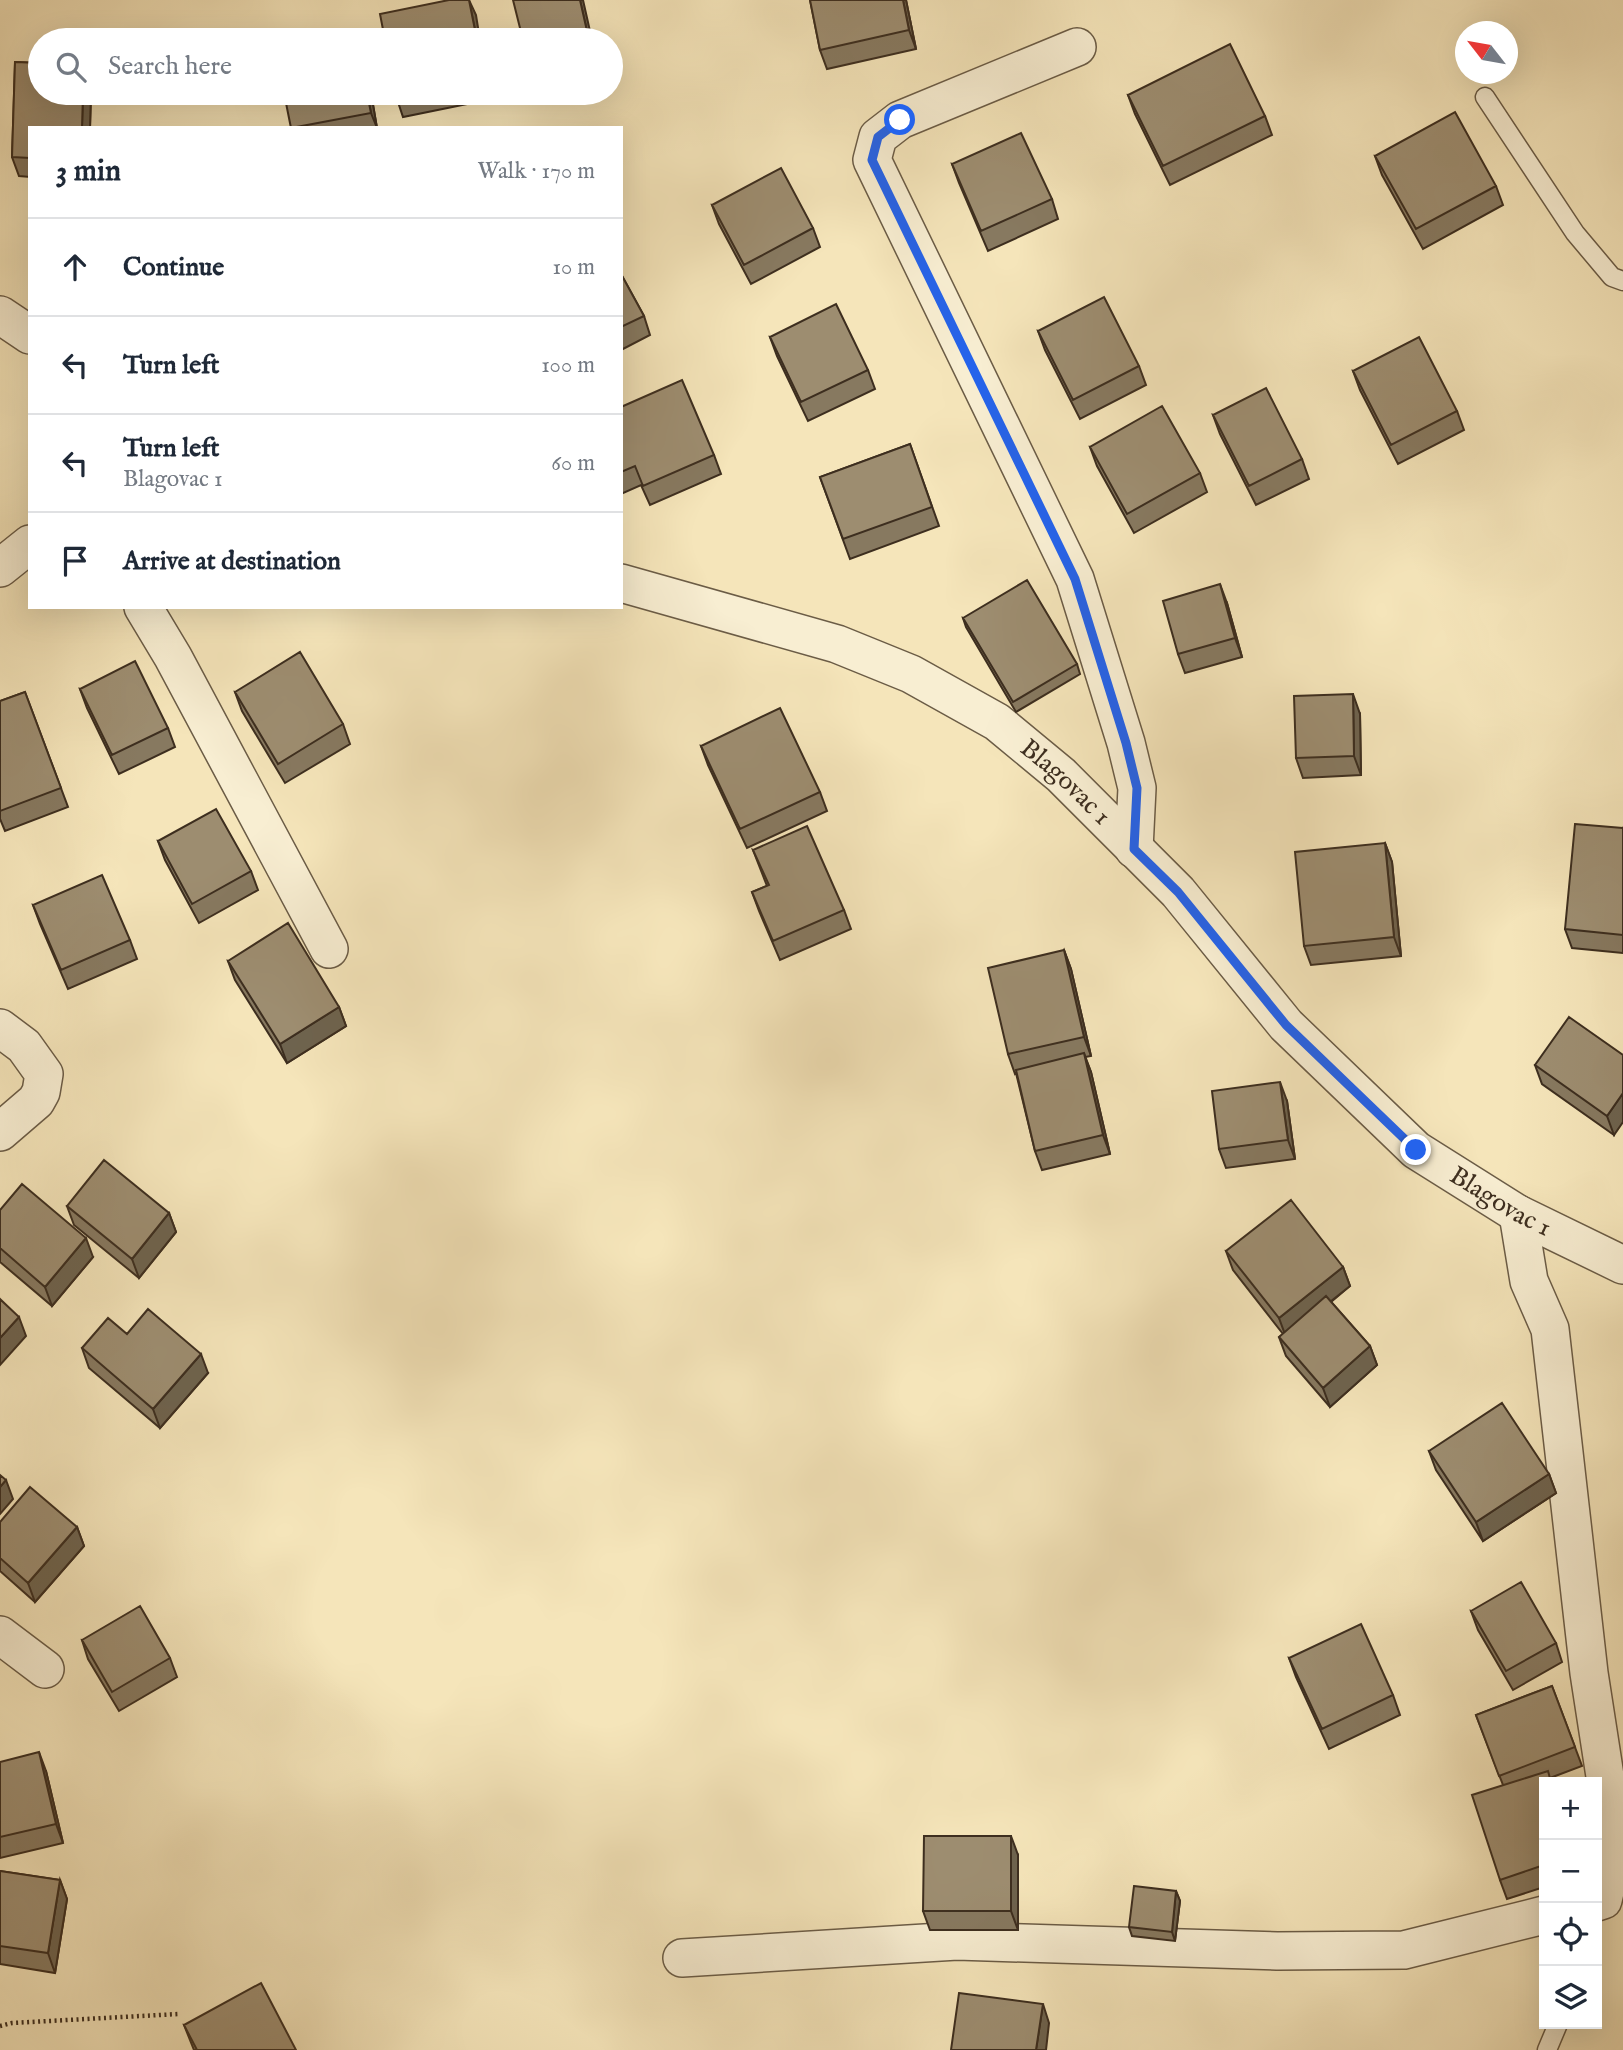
<!DOCTYPE html>
<html lang="en">
<head>
<meta charset="utf-8">
<style>
  :root { --surface:#fff; --page:#f2f2f3; --text:#1f2937; --muted:#747a83; --line:#e0e1e3 }
  body { margin:0; font-family:"IM FELL English",serif; background:var(--page); color:var(--text) }
  .controls { position:absolute; right:21px; bottom:21px; display:grid; overflow:hidden; border-radius:0px; box-shadow:0 7px 28px #0002 }
  .controls button { width:63px; height:63px; display:grid; place-items:center; padding:0; border:0; border-bottom:2px solid var(--line); background:var(--surface); color:var(--text); font:35px sans-serif }
  .compass { position:absolute; left:1455px; top:21px; width:63px; height:63px; border-radius:50%; background:var(--surface); box-shadow:0 7px 28px #0002; rotate:301deg }
  .stop { position:absolute; width:21px; height:21px; margin:-16px; border:5px solid #2563eb; border-radius:50%; background:#fff }
  .stop.end { background:#2563eb; border-color:#fff; box-shadow:0 2px 7px #0008 }
  .list { margin:0; padding:0; list-style:none }
  h2 { display:flex; justify-content:space-between; align-items:center; height:91px; margin:0; padding:0 28px; font-size:30px }
  h2 small { font-size:23px; font-weight:400; color:var(--muted) }
  .list li { display:grid; grid-template-columns:46px 1fr auto; gap:21px; align-items:center; box-sizing:border-box; height:98px; padding:0 28px; border-top:2px solid var(--line) }
  .list b { display:block; font-size:26px; white-space:nowrap }
  .list p { margin:0; font-size:23px; white-space:nowrap; color:var(--muted) }
  .list em { font-size:23px; font-style:normal; color:var(--muted) }
  .icon { flex:none; width:38px; height:38px; fill:none; stroke:currentColor; stroke-width:2; stroke-linecap:round; stroke-linejoin:round }
  .map { position:relative; flex:none; width:1623px; height:2050px; overflow:hidden }
  .search { position:absolute; background:var(--surface); box-shadow:0 7px 28px #0002; left:28px; top:28px; width:595px; height:77px; display:flex; align-items:center; gap:18px; box-sizing:border-box; padding:0 24px; border-radius:38px; color:var(--muted); font-size:26px }
  .panel { position:absolute; background:var(--surface); box-shadow:0 7px 28px #0002; left:28px; top:126px; width:595px; height:483px; border-radius:0px }
  .map>svg:first-child { display:block }
  .lines { fill:none; stroke-linecap:round; stroke-linejoin:round }
  .service-casing { stroke:#6b5c46; stroke-width:21 }
  .minor-casing { stroke:#6b5c46; stroke-width:40 }
  .path { stroke:#3d2e1f; stroke-width:4.5; stroke-dasharray:2 3.5; stroke-linecap:butt }
  .service { stroke:#f8eed2; stroke-width:18 }
  .minor { stroke:#f8eed2; stroke-width:37 }
  .wall { fill:#877960; stroke:#3d2e1f; stroke-width:2 }
  .shaded-wall { fill:#6e634e; stroke:#3d2e1f; stroke-width:2 }
  .building { fill:#9d8d70; stroke:#3d2e1f; stroke-width:2 }
  .route { stroke:#2563eb; stroke-width:9 }
  .labels { text-anchor:middle; dominant-baseline:central; stroke-width:6; stroke-linejoin:round; paint-order:stroke }
  .street-label { font-size:26px; fill:#3d2e1f; stroke:#f8eed2 }
</style>
</head>
<body>
<div class="map">
<svg width="1623" height="2050" viewBox="0 0 1623 2050">
  <rect width="100%" height="100%" fill="#f5e5ba"/>
  <filter id="stains"><feTurbulence type="fractalNoise" baseFrequency=".00286" numOctaves="4"/><feColorMatrix values="0 0 0 0 .2 0 0 0 0 .09 0 0 0 0 .02 0 0 0 .5 -.17"/></filter>
  <radialGradient id="worn" r=".72"><stop offset=".6" stop-color="#630" stop-opacity="0"/><stop offset="1" stop-color="#630" stop-opacity=".3"/></radialGradient>
  <g class="lines">
    <g class="service-casing">
      <path id="service" d="M1485,97L1575,233L1612,277L1623,281
        M1547,2050L1558,2024"/>
    </g>
    <g class="minor-casing">
      <g id="minor">
        <path d="M1077,47L900,120L878,137L872,160L1075,579L1126,743L1137,788L1134,849"/>
        <path d="M0,315L30,335"/>
        <path d="M0,568L30,544"/>
        <path id="s1" d="M621,583L837,644L911,674L997,722L1061,775L1178,892L1286,1025L1416,1150L1518,1214L1623,1265"/>
        <path d="M143,607L173,657L329,949"/>
        <path d="M0,1028L24,1046L44,1074L41,1092L36,1101L0,1132"/>
        <path d="M1518,1214L1529,1281L1550,1329L1589,1673L1616,1847L1603,1900L1597,1902"/>
        <path d="M0,1635L45,1669"/>
        <path d="M682,1958L957,1941L1277,1951L1404,1950L1544,1915"/>
      </g>
    </g>
    <path class="path" d="M0,2026L12,2023L178,2014"/>
    <use href="#service" class="service"/>
    <use href="#minor" class="minor"/>
  </g>
  <path class="wall" d="M810,0H906L916,49L827,69L820,50Z
    M15,62L40,63V93H91L90,128H30V177L19,176L12,157Z
    M371,93L377,128H291Z
    M395,93H491L492,99L403,117Z
    M536,93H574L540,101Z
    M1128,95L1265,116L1272,135L1170,185L1135,114Z
    M1375,156L1496,186L1503,205L1423,249L1382,175Z
    M952,164L1052,199L1058,219L988,251L959,183Z
    M712,205L813,228L820,247L751,284L719,224Z
    M621,274L644,316L650,335L621,350Z
    M1038,331L1139,366L1146,385L1080,419L1045,350Z
    M770,337L868,370L875,389L808,421L777,356Z
    M1353,371L1457,411L1464,430L1398,464L1360,390Z
    M621,407L714,455L721,474L650,505L641,485L621,494Z
    M1213,415L1302,459L1309,479L1256,505L1220,434Z
    M910,444L939,526L850,559L820,477Z
    M1090,447L1200,473L1207,492L1134,533L1097,466Z
    M1227,603L1242,657L1185,673L1178,654Z
    M963,618L1077,664L1080,674L1016,712L966,627Z
    M80,689L168,728L175,747L119,774L87,708Z
    M25,692L68,807L5,831L0,819V701Z
    M235,692L343,724L350,744L285,783L242,711Z
    M1360,714L1361,775L1303,778L1296,758Z
    M701,746L820,792L827,811L747,848L708,765Z
    M1623,828V953L1572,948L1565,929Z
    M158,841L251,871L258,890L199,923L165,860Z
    M1385,843L1392,862L1401,956L1311,965L1304,946Z
    M753,850L844,910L851,929L780,960L759,911L752,892L767,886Z
    M33,905L130,940L137,959L68,989L40,924Z
    M1064,950L1071,969L1091,1056L1085,1057L1091,1072L1110,1154L1042,1170L1035,1151L1016,1073L1015,1074L1008,1054Z
    M228,961L339,1007L346,1026L287,1063L235,980Z
    M1623,1055L1614,1135L1542,1084L1535,1065Z
    M1287,1101L1295,1159L1226,1168L1219,1149Z
    M67,1206L169,1213L176,1232L139,1278L74,1225Z
    M0,1210L93,1257L52,1306L0,1262Z
    M1226,1251L1343,1267L1350,1286L1331,1302L1370,1346L1377,1365L1330,1407L1286,1356L1279,1337L1283,1334L1233,1270Z
    M127,1334L208,1373L160,1428L89,1368L82,1348Z
    M1429,1451L1549,1474L1556,1493L1483,1541L1436,1470Z
    M0,1522L77,1527L84,1546L35,1602L0,1571Z
    M1471,1611L1556,1643L1562,1662L1513,1690L1478,1630Z
    M82,1640L170,1658L177,1677L119,1711L88,1659Z
    M1289,1658L1393,1695L1400,1715L1329,1749L1296,1677Z
    M1552,1686L1582,1766L1550,1778L1544,1782V1887L1507,1899L1500,1880L1503,1785L1476,1715Z
    M0,1762L46,1771L63,1843L0,1858Z
    M1018,1855V1930H930L923,1911Z
    M0,1871L60,1880L67,1899L55,1973L0,1964Z
    M1176,1891L1180,1901L1175,1941L1132,1936L1129,1927Z
    M184,2025L296,2050H194Z"/>
  <path class="shaded-wall" d="M469,0L476,15L480,40H477Z
    M580,0H583L592,40H589Z
    M903,0H906L916,49L909,30Z
    M83,93H91L90,128H82Z
    M367,93H371L377,128L371,113Z
    M1220,584L1227,603L1242,657L1235,638Z
    M1353,694L1360,714L1361,775L1354,756Z
    M1385,843L1392,862L1401,956L1394,937Z
    M1064,950L1071,969L1091,1056L1084,1037Z
    M339,1007L346,1026L287,1063L280,1044Z
    M1084,1053L1091,1072L1110,1154L1103,1135Z
    M1280,1082L1287,1101L1295,1159L1288,1140Z
    M1623,1093V1122L1614,1135L1607,1116Z
    M169,1213L176,1232L139,1278L132,1259Z
    M86,1238L93,1257L52,1306L45,1287Z
    M1343,1267L1350,1286L1286,1337L1279,1318Z
    M19,1317L26,1336L0,1365V1338Z
    M1370,1346L1377,1365L1330,1407L1323,1388Z
    M201,1354L208,1373L160,1428L153,1409Z
    M1549,1474L1556,1493L1483,1541L1476,1522Z
    M6,1480L13,1499L0,1514V1487Z
    M77,1527L84,1546L35,1602L28,1583Z
    M39,1752L46,1771L63,1843L56,1824Z
    M1011,1836L1018,1855V1930L1011,1911Z
    M60,1880L67,1899L55,1973L48,1953Z
    M1176,1891L1180,1901L1175,1941L1172,1932Z
    M1043,2004L1049,2023L1046,2050H1036Z"/>
  <path class="building" d="M449,0H469L477,40H385L380,14Z
    M513,0H580L589,40H523Z
    M810,0H903L909,30L820,50Z
    M357,36L358,40H334Z
    M1230,44L1265,116L1163,166L1128,95Z
    M15,62L40,63V93H83L82,128H30V158L12,157Z
    M284,93H367L371,113L291,128Z
    M395,93H420L396,97Z
    M1455,112L1496,186L1416,229L1375,156Z
    M1021,133L1052,199L981,231L952,164Z
    M781,168L813,228L744,265L712,205Z
    M621,274L644,316L621,327Z
    M1104,297L1139,366L1073,400L1038,331Z
    M836,304L868,370L801,402L770,337Z
    M1419,337L1457,411L1391,445L1353,371Z
    M682,380L714,455L643,486L635,466L621,472V407Z
    M1266,388L1302,459L1249,486L1213,415Z
    M1162,406L1200,473L1127,514L1090,447Z
    M910,444L932,507L843,539L820,477Z
    M1027,580L1077,664L1013,702L963,618Z
    M1220,584L1235,638L1178,654L1163,601Z
    M300,652L343,724L278,764L235,692Z
    M135,661L168,728L112,755L80,689Z
    M25,692L61,788L0,811V701Z
    M1353,694L1354,756L1296,758L1294,696Z
    M780,708L820,792L740,829L701,746Z
    M216,809L251,871L192,904L158,841Z
    M1575,824L1623,828V935L1565,929Z
    M807,826L844,910L773,941L752,892L769,885L753,850Z
    M1385,843L1394,937L1304,946L1295,852Z
    M102,875L130,940L61,970L33,905Z
    M288,923L339,1007L280,1044L228,961Z
    M1064,950L1084,1037L1008,1054L988,968Z
    M1569,1017L1623,1055V1093L1607,1116L1535,1065Z
    M1084,1053L1103,1135L1035,1151L1016,1070Z
    M1280,1082L1288,1140L1219,1149L1212,1091Z
    M104,1160L169,1213L132,1259L67,1206Z
    M22,1184L86,1238L45,1287L0,1248V1210Z
    M1291,1200L1343,1267L1279,1318L1226,1251Z
    M1326,1296L1370,1346L1323,1388L1279,1337Z
    M0,1299L19,1317L0,1338Z
    M148,1309L201,1354L153,1409L82,1348L108,1318L127,1334Z
    M1502,1403L1549,1474L1476,1522L1429,1451Z
    M0,1475L6,1480L0,1487Z
    M30,1487L77,1527L28,1583L0,1558V1522Z
    M1521,1582L1556,1643L1506,1671L1471,1611Z
    M140,1606L170,1658L112,1692L82,1640Z
    M1361,1624L1393,1695L1322,1729L1289,1658Z
    M1552,1686L1575,1747L1499,1776L1476,1715Z
    M39,1752L56,1824L0,1837V1762Z
    M1548,1771L1551,1782H1544V1865L1500,1880L1472,1795Z
    M924,1836H1011V1911H923Z
    M0,1871L60,1880L48,1953L0,1946Z
    M1134,1886L1176,1891L1172,1932L1129,1927Z
    M261,1983L296,2050H197L184,2025Z
    M959,1993L1043,2004L1036,2050H951Z"/>
  <g class="lines">
    <path class="route" d="M900,120L878,137L872,160L1075,579L1126,743L1137,788L1134,849L1178,892L1286,1025L1416,1150"/>
  </g>
  <g class="labels">
    <g class="street-label">
      <text stroke="none"><textPath href="#s1" startOffset="494">Blagovac 1</textPath></text>
      <text stroke="none"><textPath href="#s1" startOffset="1102">Blagovac 1</textPath></text>
    </g>
  </g>
  <rect width="100%" height="100%" filter="url(#stains)"/>
  <rect width="100%" height="100%" fill="url(#worn)"/>
</svg>
<div class="controls">
<button>+</button>
<button>−</button>
<button><svg class="icon" aria-label="locate" viewBox="0 0 24 24"><circle cx="12" cy="12" r="6"/><path d="M12 2v4M12 18v4M2 12h4M18 12h4"/></svg></button>
<button><svg class="icon" aria-label="layers" viewBox="0 0 24 24"><path d="M12 4l9 5-9 5-9-5zM3 14l9 5 9-5"/></svg></button>
</div>
<svg class="compass" viewBox="-18 -18 36 36"><path d="M0-13l5 13h-10z" fill="#e53935"/><path d="M0 13l5-13h-10z" fill="#747a83"/></svg>
<div class="stop" style="left:900px;top:120px"></div>
<div class="stop end" style="left:1416px;top:1150px"></div>
<div class="search"><svg class="icon" aria-label="search" viewBox="0 0 24 24"><circle cx="10" cy="10" r="6"/><path d="M15 15l6 6"/></svg>Search here</div>
<section class="panel">
<h2>3 min<small>Walk · 170 m</small></h2>
<ul class="list">
<li><svg class="icon" aria-label="ahead" viewBox="0 0 24 24"><path d="M12 20V5M6 11l6-6 6 6"/></svg><div><b>Continue</b></div><em>10 m</em></li>
<li><svg class="icon" aria-label="left" viewBox="0 0 24 24"><path d="M17 20v-9H6M10 6l-5 5 5 5"/></svg><div><b>Turn left</b></div><em>100 m</em></li>
<li><svg class="icon" aria-label="left" viewBox="0 0 24 24"><path d="M17 20v-9H6M10 6l-5 5 5 5"/></svg><div><b>Turn left</b><p>Blagovac 1</p></div><em>60 m</em></li>
<li><svg class="icon" aria-label="arrive" viewBox="0 0 24 24"><path d="M6 21V4h12l-3 4 3 4H6"/></svg><div><b>Arrive at destination</b></div></li>
</ul>
</section>
</div>
</body>
</html>
